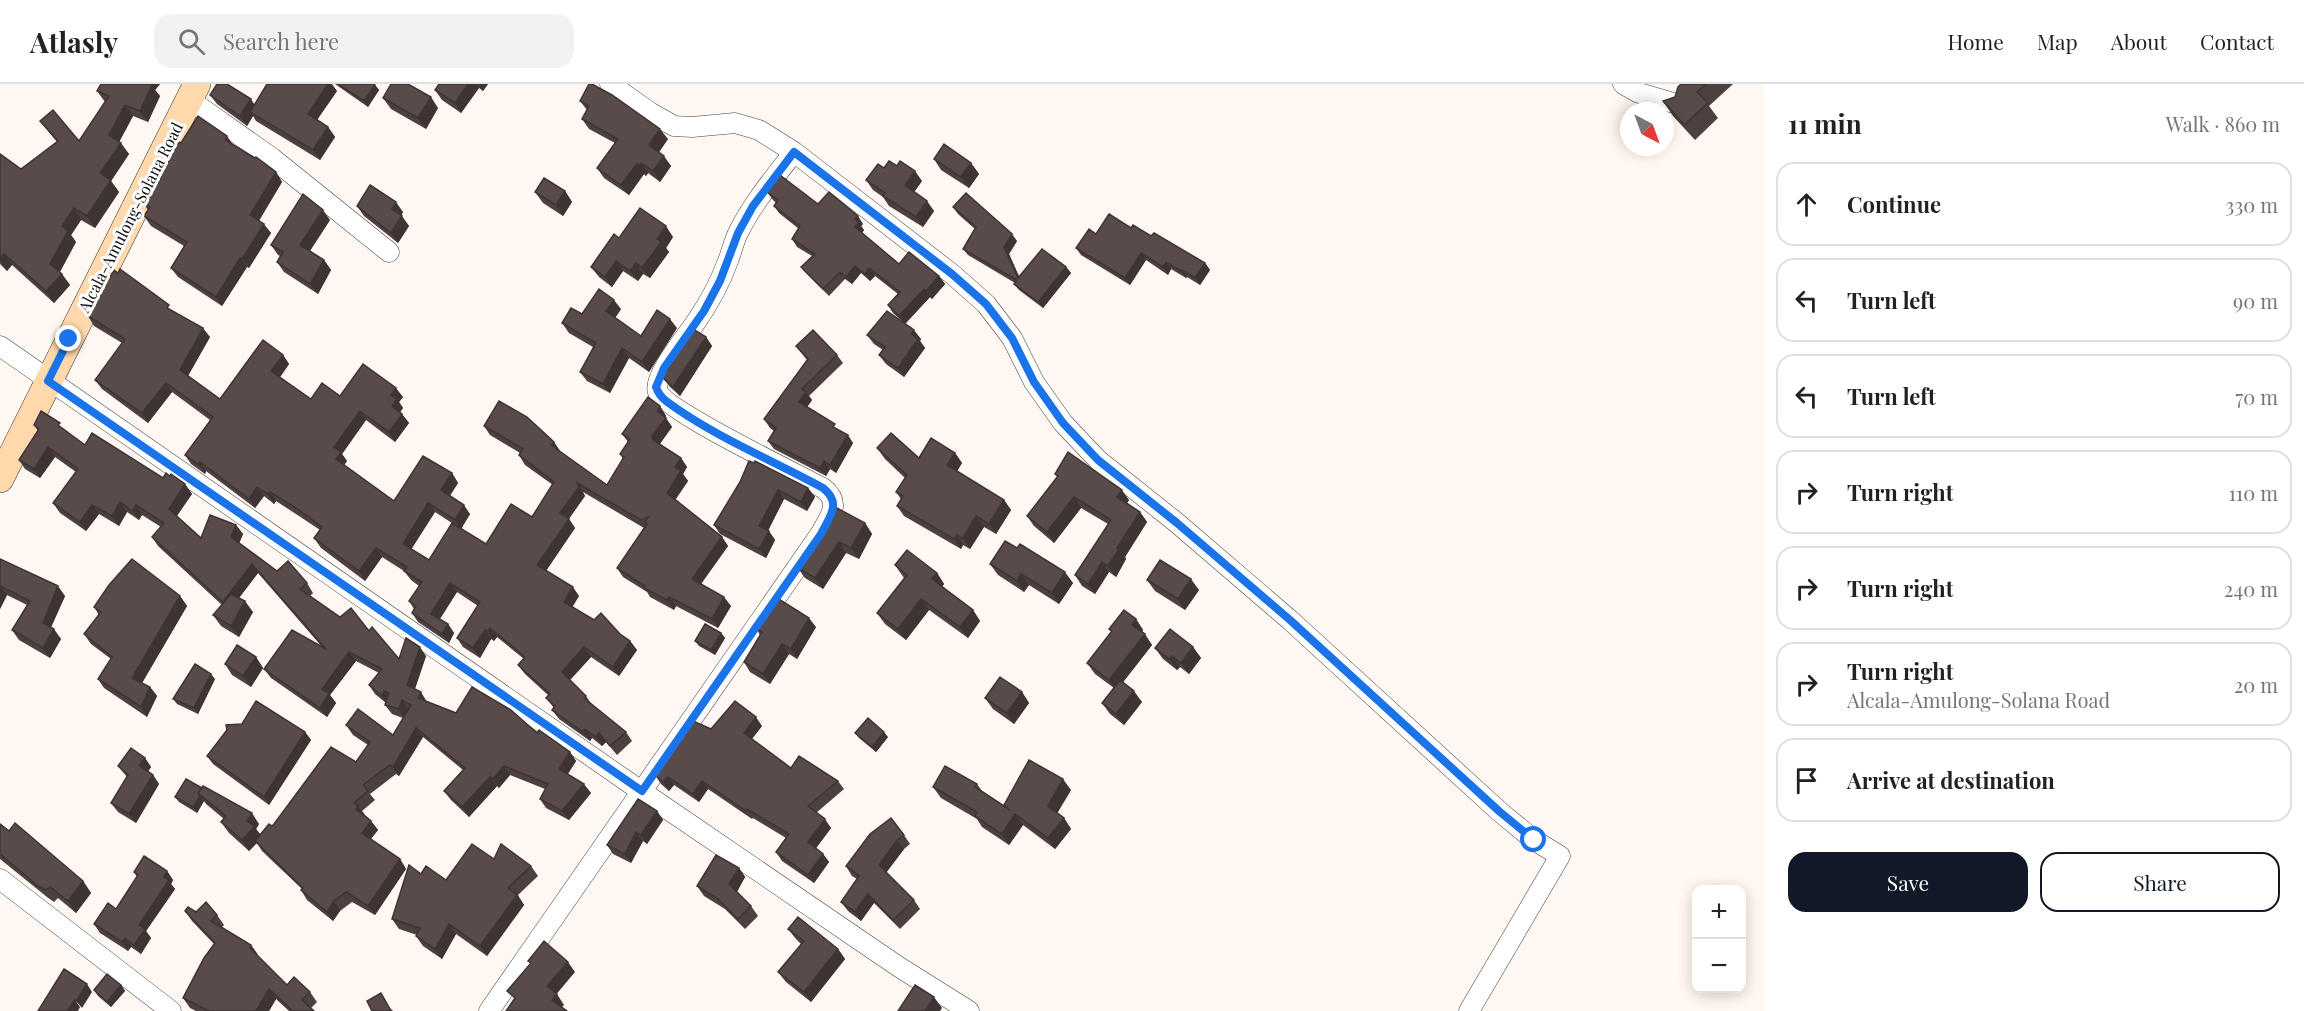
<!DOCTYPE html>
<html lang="en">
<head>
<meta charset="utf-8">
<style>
  :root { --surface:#fff; --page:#f2f2f2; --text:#222; --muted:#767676; --line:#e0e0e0; --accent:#111827 }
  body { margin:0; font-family:"Playfair Display",serif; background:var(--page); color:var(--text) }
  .controls { position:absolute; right:18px; bottom:18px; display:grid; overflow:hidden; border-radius:12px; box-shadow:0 3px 15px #0003 }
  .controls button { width:54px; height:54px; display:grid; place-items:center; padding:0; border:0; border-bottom:2px solid var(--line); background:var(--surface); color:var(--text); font:30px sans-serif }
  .compass { position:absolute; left:1620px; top:18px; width:54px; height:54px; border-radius:50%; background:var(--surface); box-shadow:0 3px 15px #0003; rotate:139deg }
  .stop { position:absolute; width:18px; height:18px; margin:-14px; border:4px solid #1a73e8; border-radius:50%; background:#fff }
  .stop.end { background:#1a73e8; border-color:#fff; box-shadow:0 2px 6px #0008 }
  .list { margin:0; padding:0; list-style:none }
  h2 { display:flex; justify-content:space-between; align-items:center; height:78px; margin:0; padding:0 24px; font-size:26px }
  h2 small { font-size:20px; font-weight:400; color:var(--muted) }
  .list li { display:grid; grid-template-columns:39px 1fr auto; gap:18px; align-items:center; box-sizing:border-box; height:84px; margin:0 12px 12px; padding:0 12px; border:2px solid var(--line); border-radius:18px }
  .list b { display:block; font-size:22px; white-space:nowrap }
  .list p { margin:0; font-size:20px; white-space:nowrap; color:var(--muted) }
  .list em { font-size:20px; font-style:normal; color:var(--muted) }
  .actions { display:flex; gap:12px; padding:18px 24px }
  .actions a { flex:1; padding:14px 0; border:2px solid var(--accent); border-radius:18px; text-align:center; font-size:21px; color:var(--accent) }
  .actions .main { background:var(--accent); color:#fff }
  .icon { flex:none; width:33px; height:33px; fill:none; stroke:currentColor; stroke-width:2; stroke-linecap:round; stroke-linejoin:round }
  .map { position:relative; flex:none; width:1764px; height:927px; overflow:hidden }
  header { display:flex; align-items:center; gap:36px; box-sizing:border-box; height:84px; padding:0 30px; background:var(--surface); border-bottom:2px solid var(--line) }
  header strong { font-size:28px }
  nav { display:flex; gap:33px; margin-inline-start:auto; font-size:21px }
  .search { width:420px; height:54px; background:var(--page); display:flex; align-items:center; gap:15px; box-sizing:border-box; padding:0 21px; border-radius:18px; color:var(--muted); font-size:22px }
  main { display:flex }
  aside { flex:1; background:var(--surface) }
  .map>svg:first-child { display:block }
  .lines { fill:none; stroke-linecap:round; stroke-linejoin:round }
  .street-casing { stroke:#424242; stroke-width:21 }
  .secondary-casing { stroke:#313131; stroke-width:28 }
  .street { stroke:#fff; stroke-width:20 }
  .secondary { stroke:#ffd8ac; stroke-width:27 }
  .wall { fill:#4c4040; fill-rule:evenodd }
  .shaded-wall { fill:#3e3434 }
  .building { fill:#584b4a; stroke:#3e3434; stroke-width:1.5 }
  .route { stroke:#1a73e8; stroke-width:8 }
  .labels { text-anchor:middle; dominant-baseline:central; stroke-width:6; stroke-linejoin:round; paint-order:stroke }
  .street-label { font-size:16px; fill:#0f0f0f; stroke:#fff }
</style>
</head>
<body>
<header>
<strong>Atlasly</strong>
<div class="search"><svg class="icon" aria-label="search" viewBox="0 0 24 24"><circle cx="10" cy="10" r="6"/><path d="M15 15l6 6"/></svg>Search here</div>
<nav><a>Home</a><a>Map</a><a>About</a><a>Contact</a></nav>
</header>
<main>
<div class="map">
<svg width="1764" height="927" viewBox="0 0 1764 927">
  <rect width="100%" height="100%" fill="#fff7f1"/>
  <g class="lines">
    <g class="street-casing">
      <path id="street" d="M610,0L651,29L674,42L692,43L735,39L759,46L794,68L952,190L986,220L1012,254L1034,298L1063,339L1098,376L1177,439L1290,536L1500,728L1534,756L1560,772L1469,927
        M1623,0L1639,9L1677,20
        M190,16L272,74L389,168
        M0,262L641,707L899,883L969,927
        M0,795L171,927
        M489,927L821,449C830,432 842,419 823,404C795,389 668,328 658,308C651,295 688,250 696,238C709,219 720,199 728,177C732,167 734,156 739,147C753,119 774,94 794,68"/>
    </g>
    <g class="secondary-casing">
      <path id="secondary" d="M0,395L197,0"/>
    </g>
    <use href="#street" class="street"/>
    <use href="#secondary" class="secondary"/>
  </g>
  <path class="wall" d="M101,0H160L155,6L160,12L148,38L133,32L119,58L129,70L111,97L119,108L95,144L81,136L71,151L76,158L60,188L70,201L54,219L12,181L7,187L0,180V70L21,85L57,58L40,37L79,57L105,18L97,7Z
    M335,0H374L379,6L368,23Z
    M439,0H488L483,7L479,4L461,29L442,16L435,6Z
    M1681,0H1733L1709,22L1718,34L1695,56L1673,32L1663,17L1675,13Z
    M337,7L317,36L328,43L335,53L320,76L256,37L253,32L247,42L217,20L210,11L254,20Z
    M383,14L438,24L426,45L391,25Z
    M580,17L668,55L659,68L671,82L660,98L648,89L646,92L644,90L629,111L604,94L597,84L615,59L589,45L582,35L587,26Z
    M181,59L234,62L276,88L282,98L259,137L271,149L249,184L247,183L222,222L178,193L171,184L184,162L151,142L144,132L148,126L144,120L160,95L159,93Z
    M934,75L971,79L979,90L969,104L941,86Z
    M884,84L922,97L914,108L934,127L923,143L889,122L883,113L873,106L866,96Z
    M565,107L572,118L563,132L543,119L535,108Z
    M767,108L818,120L863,140L861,142L864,146L862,149L899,180L939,192L945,200L932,215L930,213L905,240L921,255L920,257L925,264L904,293L886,280L879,271L883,266L874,260L867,251L903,238L893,229L888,221L898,210L875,192L870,197L861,189L852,200L845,195L829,212L807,190L801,183L812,172L797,163L792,155L799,145L779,129L774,122L776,119L773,116Z
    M357,122L403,128L401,132L409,142L398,159L364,132Z
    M953,123L1017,157L1009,170L1019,193L1066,183L1071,189L1043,224L1019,206L1014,200L1015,199L968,171L963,165L975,145L958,130Z
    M330,136L310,167L324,176L331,186L318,210L284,188L277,178L280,172L278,171L271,161Z
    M1131,144L1151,152L1205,179L1210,186L1200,201L1187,193L1186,194L1171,185L1168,191L1146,176L1130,201L1081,171L1076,164L1096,150Z
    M673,153L666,164L669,168L650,194L643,190L638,197L623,187L612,203L599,193L591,183L619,154Z
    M118,189L210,253L188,292L220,315L283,271L289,280L280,293L311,315L340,312L403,313L399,318L403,324L400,328L409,339L395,358L366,336L342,370L347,377L344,381L394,417L452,389L458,399L450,412L470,430L461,445L486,460L532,433L553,401L525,381L519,371L520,369L490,351L484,342L554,358L560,367L607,401L623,375L620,370L628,358L622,350L660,322L666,332L665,333L672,343L660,360L681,374L687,383L683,390L688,397L675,415L722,453L728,462L701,500L731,522L718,544L676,522L674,526L650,513L647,508L623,493L617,484L644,444L583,408L585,412L569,435L575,444L546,487L579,512L572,523L620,550L630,557L637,566L619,592L591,573L570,596L586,612L592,621L626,648L632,657L617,671L606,658L602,662L592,654L590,657L559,635L552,626L554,624L546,614L548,611L525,590L518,581L524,575L497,553L494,557L491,555L480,574L463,563L457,554L478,522L457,508L440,535L448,540L454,549L449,559L418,538L412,529L414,525L409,517L419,502L411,496L404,487L382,473L365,497L321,464L314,454L320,446L302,434L276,417L274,420L264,412L255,424L206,387L205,390L191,380L185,371L210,336L172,308L148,339L102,305L95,296L122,259L94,242L88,232ZM435,428L455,441L429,476L411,465Z
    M621,225L615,234L641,252L677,244L649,288L629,274L610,309L587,297L580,288L593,263L569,249L562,239L582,230Z
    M706,253L712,262L680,312L670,303L663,294Z
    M796,262L837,271L843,279L809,312L812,316L807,323L840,347L853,359L836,389L830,385L826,392L774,365L768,357L774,347L770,344L764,335L807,276Z
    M34,341L64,346L85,361L163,394L185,400L192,410L177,432L201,454L236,441L243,450L239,459L277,487L307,499L313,509L310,512L340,533L369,547L399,575L426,572L415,605L427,618L456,629L537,649L570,668L576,677L568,690L591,709L569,736L546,724L540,715L545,705L510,691L499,704L497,702L469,733L451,716L444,707L463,686L423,653L399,692L396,690L370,710L375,716L362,727L365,731L371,737L378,746L371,755L400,775L406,785L375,831L352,818L340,827L333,837L307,816L301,806L302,805L262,767L257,759L249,767L229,749L221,738L224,735L206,720L204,717L197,729L179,718L175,713L186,695L259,740L256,745L261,751L356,678L368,661L353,651L346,641L393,651L403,634L392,630L385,621L386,619L375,610L369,601L379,589L356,577L330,611L336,619L327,633L271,594L264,585L323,564L258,489L239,514L253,528L239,553L221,542L213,531L222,521L158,462L152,453L161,443L142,431L139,436L127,428L119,442L99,430L86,447L60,429L53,419L76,388L55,373L40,394L25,385L19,376L38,347Z
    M877,364L919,374L955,369L962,379L957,387L1004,416L1011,426L996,450L984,443L970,465L963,461L961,465L904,432L897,422L901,415L896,408L905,394L885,375Z
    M1055,390L1129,416L1127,419L1140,428L1147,438L1125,473L1126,475L1116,493L1109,488L1095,510L1082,502L1075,491L1108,440L1081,424L1054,459L1034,442L1027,432L1057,393Z
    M740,398L808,404L815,413L807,427L784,415L768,446L775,456L766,474L720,450L714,441Z
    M865,439L872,450L859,475L846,469L823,505L805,494L797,483Z
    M1017,464L1073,499L1059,520L1029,501L1024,508L998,491L990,480Z
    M0,475L65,512L51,543L61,555L50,574L19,556L12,546L27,521L7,511L0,525Z
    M895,481L937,489L944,500L942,503L973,526L980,537L968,554L929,526L906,556L885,540L877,529L904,494Z
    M1147,496L1199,506L1185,526L1155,507Z
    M180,512L187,522L142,599L150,603L157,612L147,633L104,604L98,595L111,575L91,560L84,550L99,531L94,523Z
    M1136,535L1143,546L1142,548L1152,561L1123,598L1142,618L1124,641L1110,630L1102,619L1114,604L1095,590L1087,579L1111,548L1109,545Z
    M816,543L797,575L789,570L770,600L750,588L744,578L760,551L756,544Z
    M721,549L725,554L715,571L699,562L695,557Z
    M1193,563L1201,574L1189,590L1180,583L1177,586L1163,575L1155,564Z
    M256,573L263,584L251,603L232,591L225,580Z
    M215,595L198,630L177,620L173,615Z
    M1022,608L1029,619L1014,640L993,625L985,614Z
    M762,642L752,655L791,684L838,697L844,705L816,729L831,744L816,764L823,770L829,778L814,799L782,777L776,768L786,754L753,734L752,735L708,705L699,718L674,701L669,707L661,700L655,691L711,645Z
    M227,646L305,648L311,656L269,721L213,680L207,672Z
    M855,649L888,653L876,668L859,654Z
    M145,674L151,683L148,687L153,691L159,700L136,739L118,728L111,719L127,693L118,682Z
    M977,700L982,707L1005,722L1071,706L1057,729L1064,734L1071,745L1055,765L1023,741L1009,761L982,743L977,735L941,714L933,703Z
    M657,727L663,736L647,760L643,757L631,779L613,770L607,761Z
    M0,740L83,797L91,809L76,829L58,814L54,818L47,813L0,775Z
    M904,751L910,760L904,765L886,789L914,816L920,825L900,845L874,819L861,837L848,827L841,818L857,795L852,792L846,782Z
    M494,775L531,782L538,792L518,811L524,821L487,872L456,850L442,875L423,862L416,852L417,851L399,845L392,835L421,790L446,796Z
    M739,784L745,793L737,808L751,822L758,832L745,845L725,825L704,812L697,802Z
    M167,787L173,796L171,800L175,805L146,847L151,854L141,870L131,863L128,867L100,849L94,840L116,825L137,793L134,788Z
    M185,827L217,831L224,841L222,843L251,861L258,871V872L287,901L310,908L317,918L311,924L314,927H289L276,915L269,927H196L190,924L183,914L214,860L192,837Z
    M788,845L838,865L845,875L811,918L786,898L778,888L801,860L796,855Z
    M121,901L125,907L111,923L98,912L94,906Z"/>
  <path class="shaded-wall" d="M147,0H160L155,6L160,12L148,38L140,27Z
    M328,0H332L337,7L314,40L308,30Z
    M468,0H476L479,4L461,29L455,19Z
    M478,0H488L483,7Z
    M375,1L379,6L368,23L364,17Z
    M431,13L438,24L426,45L418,34Z
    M251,15L257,25L250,28L253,32L247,42L240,32Z
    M125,21L133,32L117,62L109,51Z
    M328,43L335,53L320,76L313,66Z
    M660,45L668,55L657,71L649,61Z
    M227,52L234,62L225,56Z
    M121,59L129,70L111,97L119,108L95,144L87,132L100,89Z
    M664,72L671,82L660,98L653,87Z
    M641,79L648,89L646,92L639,82Z
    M971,79L979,90L969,104L961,93Z
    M637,80L644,90L629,111L621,101Z
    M915,87L922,97L912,111L905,101Z
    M276,88L282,98L256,141L250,131Z
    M565,107L572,118L563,132L556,121Z
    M927,117L934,127L923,143L916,133Z
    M396,118L403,128L399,135L392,125Z
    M74,124L81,136L71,151L76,158L58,191L50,180L62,142Z
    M323,126L330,136L307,171L300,161Z
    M402,132L409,142L398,159L391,149Z
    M858,132L863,140L861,142L864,146L860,151L855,143V135Z
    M264,140L271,149L249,184L242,175Z
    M666,142L673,153L666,164L669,168L650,194L642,184L657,155Z
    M1012,150L1017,157L1009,170L1023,201L1018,194L1004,163Z
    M1141,169L1146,176L1130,201L1125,194Z
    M4,170L12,181L7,187L0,176V174Z
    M240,174L247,183L222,222L216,213Z
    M324,176L331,186L318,210L310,200Z
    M616,177L623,187L612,203L605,193Z
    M1166,178L1171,185L1168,191L1163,183Z
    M636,179L643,190L638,197L630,187Z
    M1205,179L1210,186L1200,201L1195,194Z
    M855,182L861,189L852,200L846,193Z
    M1066,183L1071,189L1043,224L1038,218Z
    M869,184L875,192L870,197L865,190Z
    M1182,186L1187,193L1186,194L1181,187Z
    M62,190L70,201L54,219L46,207Z
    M939,192L945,200L932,215L926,207Z
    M924,205L930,213L905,240L899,232Z
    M614,216L621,225L613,237L606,227Z
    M670,235L677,244L649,288L642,278Z
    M203,244L210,253L186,295L180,286Z
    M914,246L921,255L920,257L925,264L904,293L898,284L911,250Z
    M706,253L712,262L680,312L673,303Z
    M622,264L629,274L610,309L603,300Z
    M283,271L289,280L278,296L271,287Z
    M166,299L172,308L148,339L142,329Z
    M396,304L403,313L399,318L403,324L398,331L392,322L391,311Z
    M806,308L812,316L805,326L799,318Z
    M660,322L666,332L663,336L657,327Z
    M360,327L366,336L342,370L347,377L342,384L336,375L334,363Z
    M402,330L409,339L395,358L389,348Z
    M666,334L672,343L658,362L653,356L652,352Z
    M848,351L853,359L836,389L830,381Z
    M554,358L560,367L551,361Z
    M48,363L55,373L40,394L34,385Z
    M955,369L962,379L954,392L947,381Z
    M681,374L687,383L683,390L688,397L674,418L667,409L675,383Z
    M824,377L830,385L826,392L820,384Z
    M200,378L206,387L205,390L198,380Z
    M452,389L458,399L447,415L441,406Z
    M577,399L585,412L566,438L560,429Z
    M185,400L192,410L175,434L169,425Z
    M257,403L264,412L255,424L249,415Z
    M808,404L815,413L807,427L801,418Z
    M778,406L784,415L766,451L759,442Z
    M1122,406L1129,416L1125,423L1117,413Z
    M270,408L276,417L274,420L268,410Z
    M1074,413L1081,424L1054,459L1047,448Z
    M1004,416L1011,426L996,450L989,440Z
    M120,418L127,428L119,442L112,432Z
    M428,419L435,428L409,469L403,460Z
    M92,421L99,430L86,447L80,438Z
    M136,421L142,431L139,436L132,427Z
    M464,421L470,430L461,445L455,436Z
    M1140,428L1147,438L1125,473L1126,475L1116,493L1108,482L1117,464Z
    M976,432L984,443L970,465L963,454Z
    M569,435L575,444L543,491L537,481Z
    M865,439L872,450L859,475L851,464Z
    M236,441L243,450L238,462L231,453Z
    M769,447L775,456L766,474L759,465Z
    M956,451L963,461L961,465L954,455Z
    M722,453L728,462L698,504L692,495Z
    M839,458L846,469L823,505L815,494Z
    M376,464L382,473L365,497L359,487Z
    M1102,478L1109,488L1095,510L1088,500Z
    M252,480L258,489L229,527L223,518Z
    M1065,488L1073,499L1059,520L1052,509Z
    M937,489L944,500L939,506L932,495Z
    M1021,490L1029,501L1024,508L1017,497Z
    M1191,495L1199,506L1185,526L1178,515Z
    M450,499L457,508L437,539L431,530Z
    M0,502L7,511L0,525Z
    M58,502L65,512L49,548L43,539Z
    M573,503L579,512L570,527L564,518Z
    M180,512L187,522L139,604L132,594Z
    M669,513L676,522L674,526L667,516Z
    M724,513L731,522L718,544L712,535Z
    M921,515L929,526L906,556L898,545Z
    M245,517L253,528L239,553L231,542Z
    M973,526L980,537L968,554L960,543Z
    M809,534L816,543L797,575L791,565Z
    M1136,535L1143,546L1139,552L1132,541Z
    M448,540L454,549L449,559L442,550Z
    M490,544L497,553L494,557L488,547Z
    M54,545L61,555L50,574L43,564Z
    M485,546L491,555L480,574L473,564Z
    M721,549L725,554L715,571L711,566Z
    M1145,550L1152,561L1117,606L1109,596Z
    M630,557L637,566L619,592L613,583Z
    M782,560L789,570L770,600L763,590Z
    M420,563L426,572L413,610L407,601Z
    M584,563L591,573L569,597L562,588Z
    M1193,563L1201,574L1189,590L1181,579Z
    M349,568L356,577L330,611L336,619L327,633L320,624L322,605Z
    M1172,572L1180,583L1177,586L1169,575Z
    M256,573L263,584L251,603L243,592Z
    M211,590L215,595L198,630L194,624Z
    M150,603L157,612L147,633L141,623Z
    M385,607L391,616L388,620L381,611Z
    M1134,607L1142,618L1124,641L1116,630Z
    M421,608L427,618L418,614Z
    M1022,608L1029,619L1014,640L1007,629Z
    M402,616L408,625L405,635L399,625Z
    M756,633L762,642L750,657L744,649Z
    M416,644L423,653L399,692L393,683Z
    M585,645L592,654L590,657L583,648Z
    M305,648L311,656L269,721L264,713Z
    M884,648L888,653L876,668L872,663Z
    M599,649L606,658L602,662L596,653Z
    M570,668L576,677L565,694L559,685Z
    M145,674L151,683L146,691L139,681Z
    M504,682L510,691L499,704L493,695Z
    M153,691L159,700L136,739L129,730Z
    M490,693L497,702L469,733L462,723Z
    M668,693L674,701L669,707L663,698Z
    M1063,695L1071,706L1055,733L1048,722Z
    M702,697L708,705L699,718L693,710Z
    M584,700L591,709L569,736L562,727Z
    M200,712L204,717L197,729L193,723Z
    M358,722L365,731L356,725Z
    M657,727L663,736L647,760L641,751Z
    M252,729L259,740L256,745L262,753L249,767L242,756L247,737Z
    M1015,730L1023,741L1009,761L1002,750Z
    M1064,734L1071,745L1055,765L1048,754Z
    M825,735L831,744L814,767L808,758Z
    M371,737L378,746L368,758L362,749Z
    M636,748L643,757L631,779L625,770Z
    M897,756L904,765L885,790L879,781Z
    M823,770L829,778L814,799L808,791Z
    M400,775L406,785L375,831L368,822Z
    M739,784L745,793L736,809L729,800Z
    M167,787L173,796L171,800L175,805L146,847L151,854L141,870L134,861L139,841Z
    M83,797L91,809L76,829L68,817Z
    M868,810L874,819L861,837L855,828Z
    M517,811L524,821L487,872L480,862Z
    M334,817L340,827L333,837L327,828Z
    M449,840L456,850L442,875L435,865Z
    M125,854L131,863L128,867L122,858Z
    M251,861L258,871L257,874L250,864Z
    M838,865L845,875L811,918L804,908Z
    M568,878L575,888L554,913L547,902Z
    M87,900L92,908L82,924L76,917Z
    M121,901L125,907L111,923L107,918Z
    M269,905L276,915L269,927H256Z
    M557,910L564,921L559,926L552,916Z
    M934,913L942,924L940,927H925Z
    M75,916L80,923L78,927H67Z"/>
  <path class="building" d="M101,0H149L152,1L140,27L125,21L109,51L121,59L100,89L111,96L87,132L74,124L62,142L68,147L50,180L62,190L46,207L4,170L0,174V70L21,85L58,57L40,37L53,26L79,57L109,12L97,7Z
    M217,0H227L251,15L240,32L210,11Z
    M267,0H328L308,30L328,43L313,66L250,28Z
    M338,0H374L375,1L364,17Z
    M391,0H408L431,13L418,34L383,14Z
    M439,0H468L455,19L435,6Z
    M589,0H592L612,11L660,45L649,61L664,72L653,87L641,79L639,82L637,80L621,101L597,84L618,55L582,35L589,22L580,17Z
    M1681,0H1706L1697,8L1708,19L1684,41L1663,17L1675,13L1678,3Z
    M198,32L227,52L225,56L255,74L256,73L276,88L250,131L264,140L242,175L240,174L216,213L171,184L187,158L144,132L150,123L144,120L161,94L159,93L179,58L181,59Z
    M944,60L971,79L961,93L934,75Z
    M889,77L897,82L900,77L915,87L905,101L927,117L916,133L883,112L885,109L866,96L878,80L884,84Z
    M780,91L818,120L829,108L858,132L855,135L859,139L855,143L899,180L909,168L939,192L926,207L924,205L899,232L888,221L900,208L869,184L865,190L855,182L846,193L840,188L823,205L801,183L815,170L792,155L800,142L774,122L778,116L767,108Z
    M544,94L565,107L556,121L535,108Z
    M370,101L396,118L392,125L402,132L391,149L357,122Z
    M966,109L1012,150L1004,163L1018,194L1042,165L1066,183L1038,218L1014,200L1017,196L963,165L976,143L953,123Z
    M303,110L323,126L300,161L324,176L310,200L277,178L283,168L271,161Z
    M640,124L666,142L657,155L661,158L642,184L636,179L630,187L616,177L605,193L591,183L614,150L619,154Z
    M1109,130L1131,144L1133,141L1151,152L1154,149L1205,179L1195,194L1182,186L1181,187L1166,178L1163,183L1141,169L1125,194L1076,164L1089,145L1096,150Z
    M120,185L169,221L167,224L203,244L180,286L220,315L263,256L283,271L271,287L311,315L322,299L340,312L363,280L396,304L391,311L397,315L392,322L402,330L389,348L360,327L334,363L341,368L336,375L394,417L423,372L452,389L441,406L464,421L455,436L428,419L403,460L429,476L452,439L486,460L511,420L532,433L554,398L519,371L523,365L484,342L499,317L527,333L554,358L551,361L607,401L624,373L620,370L630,355L622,350L648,313L660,322L657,327L666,334L652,352L653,356L681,374L675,383L681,387L667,409L722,453L692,495L724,513L712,535L669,513L667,516L644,504L645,502L617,484L647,440L645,438L648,433L641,436L577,399L579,403L560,429L569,435L537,481L573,503L564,518L594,536L601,529L620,550L630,557L613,583L584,563L562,588L586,612L584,614L626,648L610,662L599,649L596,653L585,645L583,648L552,626L555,622L546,614L550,610L518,581L525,573L490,544L488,547L485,546L473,564L457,554L480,518L450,499L431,530L448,540L442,550L412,529L416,522L409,517L422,498L404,487L407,483L376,464L359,487L314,454L322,443L296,424L270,408L268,410L257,403L249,415L200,378L198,380L185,371L213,333L166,299L142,329L95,296L125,255L88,232L114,186L118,189Z
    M599,205L614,216L606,227L641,252L657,226L670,235L642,278L622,264L603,300L580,288L596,259L562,239L571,224L582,230Z
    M887,227L914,246L911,250L918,255L898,284L879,271L885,263L867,251Z
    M693,245L706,253L673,303L663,294L665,289Z
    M813,246L837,271L802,305L806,308L799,318L835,340L833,343L848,351L830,381L824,377L820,384L768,357L776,344L764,335L808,275L796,262Z
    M41,327L60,339L58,341L85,361L92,349L163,394L166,389L170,392L171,390L185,400L169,425L201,454L210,431L236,441L231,453L277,487L288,477L307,499L300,505L340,533L351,524L369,547L372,543L399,575L406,554L420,563L407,601L421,608L418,614L456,629L472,603L511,626L537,649L539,646L570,668L559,685L584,700L562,727L540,715L548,700L504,682L493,695L490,693L462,723L444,707L465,684L416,644L393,683L390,681L363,701L368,707L354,719L358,722L356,725L371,737L362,749L400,775L368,822L346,808L334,817L327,828L301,806L303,804L255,757L269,740L272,742L274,740L331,663L356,678L370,658L346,641L358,625L393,651L411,621L402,616L399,625L385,621L389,609L385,607L381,611L369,601L382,585L349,568L322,605L329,610L320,624L264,585L292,546L326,565L252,480L223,518L152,453L164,439L136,421L132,427L120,418L112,432L92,421L80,438L53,419L78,385L48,363L34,385L19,376L39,345L34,341Z
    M891,349L919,374L931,354L955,369L947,381L1004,416L989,440L976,432L963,454L956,451L954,455L897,422L903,412L896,408L907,391L877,364Z
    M1068,368L1122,406L1117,413L1140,428L1117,464L1119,465L1108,482L1102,478L1088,500L1075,491L1111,436L1074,413L1047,448L1027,432L1058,392L1055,390Z
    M749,377L754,379L755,377L808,404L801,418L778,406L759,442L769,447L759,465L714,441L740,398Z
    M835,423L865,439L851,464L839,458L815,494L797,483L824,444Z
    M1005,457L1017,464L1020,460L1065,488L1052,509L1021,490L1017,497L990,480Z
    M907,466L937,489L932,495L973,526L960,543L921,515L898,545L877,529L907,491L895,481Z
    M0,475L58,502L43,539L54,545L43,564L12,546L30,517L0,502Z
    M132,475L180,512L132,594L150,603L141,623L98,595L112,573L84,550L101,528L94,523L109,501Z
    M1160,476L1191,495L1178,515L1147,496Z
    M231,510L245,517L231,542L213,531Z
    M777,514L809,534L791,565L782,560L763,590L744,578L762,548L756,544Z
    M1124,526L1136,535L1132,541L1145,550L1109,596L1087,579L1112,547L1109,545Z
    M705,540L721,549L711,566L695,557Z
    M1170,545L1193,563L1181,579L1172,572L1169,575L1155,564Z
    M237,561L256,573L243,592L225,580Z
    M195,580L211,590L194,624L173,615Z
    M1000,593L1022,608L1007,629L985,614Z
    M1120,596L1134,607L1116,630L1102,619Z
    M256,617L305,648L264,713L207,672L227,646L226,641L242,640Z
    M735,617L756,633L744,649L791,684L799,672L838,697L808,722L825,735L808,758L823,770L808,791L776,768L789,750L747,725L746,727L702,697L693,710L668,693L663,698L655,691L693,637L711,645Z
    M868,634L884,648L872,663L855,649Z
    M131,664L145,674L139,681L153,691L129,730L111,719L128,691L118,682Z
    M1029,676L1063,695L1048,722L1064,734L1048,754L1015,730L1002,750L975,732L977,728L933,703L945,682L977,700L975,703L1010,726L1004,721Z
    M186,695L202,704L198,709L200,712L193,723L175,713Z
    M203,702L252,729L247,737L255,742L242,756L221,738L226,732L198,709Z
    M638,715L657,727L641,751L636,748L625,770L607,761Z
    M891,734L904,751L897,756L879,781L914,816L893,836L868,810L855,828L841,818L859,792L846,782L870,750Z
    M15,739L83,797L68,817L50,803L46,806L38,802L0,770V740L9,747Z
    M472,760L494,775L501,760L531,782L508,804L517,811L480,862L449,840L435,865L416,852L420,844L392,835L409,781L421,790L426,782L446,796Z
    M716,771L739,784L729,800L751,822L738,835L718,815L697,802Z
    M144,772L167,787L164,793L169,796L139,841L145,845L134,861L125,854L122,858L94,840L108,819L116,825L138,791L134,788Z
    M206,818L217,831L211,837L251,861L250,864L287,901L294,893L310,908L302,916L314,927H293L269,905L256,927H209L183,914L204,874L215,859L185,827L188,823L196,828Z
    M798,833L838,865L804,908L778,888L804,857L788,845Z
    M544,857L568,878L547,902L557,910L552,916L567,927H506L515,914L507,907L531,879L528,877Z
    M64,885L87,900L76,917L75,916L67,927H38Z
    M107,890L121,901L107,918L94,906Z
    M915,901L934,913L925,927H898Z
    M381,909L390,925L392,927H372L367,917Z"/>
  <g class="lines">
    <path class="route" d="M69,255L48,297L642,707L821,450C830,432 842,419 823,404C772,376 713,352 666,317C661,313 658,309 656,303L664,284L704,227L720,197L738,149L753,122L794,68L952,190L986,220L1012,254L1034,298L1063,339L1098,376L1177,439L1290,536L1500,728L1534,756"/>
  </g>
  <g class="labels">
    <g class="street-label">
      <text transform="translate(130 133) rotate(-63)">Alcala-Amulong-Solana Road</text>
    </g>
  </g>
</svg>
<div class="controls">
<button>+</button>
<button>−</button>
</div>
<svg class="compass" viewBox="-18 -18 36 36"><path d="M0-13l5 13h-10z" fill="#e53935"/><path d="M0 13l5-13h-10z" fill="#767676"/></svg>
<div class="stop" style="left:1534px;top:756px"></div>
<div class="stop end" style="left:69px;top:255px"></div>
</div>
<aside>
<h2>11 min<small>Walk · 860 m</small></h2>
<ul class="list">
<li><svg class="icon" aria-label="ahead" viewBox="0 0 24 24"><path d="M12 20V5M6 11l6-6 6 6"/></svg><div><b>Continue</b></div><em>330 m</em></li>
<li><svg class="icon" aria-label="left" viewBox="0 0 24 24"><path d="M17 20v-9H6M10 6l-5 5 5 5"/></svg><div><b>Turn left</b></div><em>90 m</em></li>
<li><svg class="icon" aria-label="left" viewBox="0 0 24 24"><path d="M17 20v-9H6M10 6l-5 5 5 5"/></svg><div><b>Turn left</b></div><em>70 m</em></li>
<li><svg class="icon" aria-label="right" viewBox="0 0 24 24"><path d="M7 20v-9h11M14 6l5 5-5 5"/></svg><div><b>Turn right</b></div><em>110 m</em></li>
<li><svg class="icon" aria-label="right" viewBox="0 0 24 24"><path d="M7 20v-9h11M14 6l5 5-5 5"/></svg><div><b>Turn right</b></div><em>240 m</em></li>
<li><svg class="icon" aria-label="right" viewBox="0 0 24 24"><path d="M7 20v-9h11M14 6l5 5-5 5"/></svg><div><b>Turn right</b><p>Alcala-Amulong-Solana Road</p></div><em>20 m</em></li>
<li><svg class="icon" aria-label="arrive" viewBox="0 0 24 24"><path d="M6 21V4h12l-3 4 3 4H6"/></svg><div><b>Arrive at destination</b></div></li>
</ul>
<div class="actions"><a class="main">Save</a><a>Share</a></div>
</aside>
</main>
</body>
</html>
